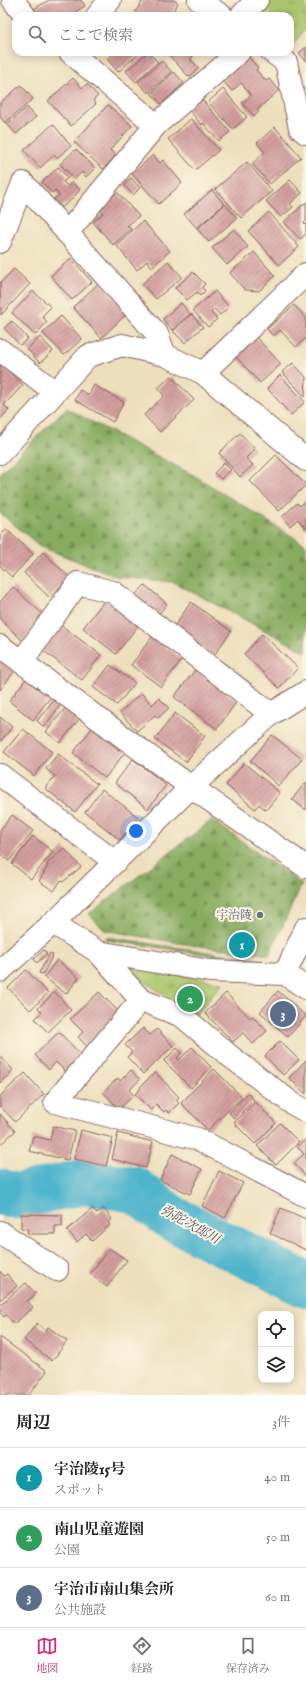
<!DOCTYPE html>
<html lang="ja">
<head>
<meta charset="utf-8">
<style>
  :root { --surface:#fff; --page:#f6f6f6; --text:#202124; --muted:#757577; --line:#e0e0e0; --accent:#db2777 }
  body { margin:0; font-family:"IM FELL English","Noto Serif JP",serif; background:var(--page); color:var(--text) }
  .controls { position:absolute; right:12px; bottom:12px; display:grid; overflow:hidden; border-radius:8px; box-shadow:0 2px 10px #0003 }
  .controls button { width:36px; height:36px; display:grid; place-items:center; padding:0; border:0; border-bottom:1px solid var(--line); background:var(--surface); color:var(--text); font:20px sans-serif }
  .you { position:absolute; left:136px; top:831px; width:14px; height:14px; margin:-10px; border:3px solid #fff; border-radius:50%; background:#1a73e8; box-shadow:0 0 0 6px #1a73e833 }
  .badge { display:grid; place-items:center; width:26px; height:26px; border-radius:50%; background:var(--accent); color:#fff; font-size:13px; font-weight:700 }
  .pin { position:absolute; translate:-50% -50%; border:2px solid #fff; box-shadow:0 1px 4px #0006 }
  .list { margin:0; padding:0; list-style:none }
  h2 { display:flex; justify-content:space-between; align-items:center; height:52px; margin:0; padding:0 16px; font-size:17px }
  h2 small { font-size:13px; font-weight:400; color:var(--muted) }
  .list li { display:grid; grid-template-columns:26px 1fr auto; gap:12px; align-items:center; box-sizing:border-box; height:60px; padding:0 16px; border-top:1px solid var(--line) }
  .list b { display:block; font-size:15px; white-space:nowrap }
  .list p { margin:0; font-size:13px; white-space:nowrap; color:var(--muted) }
  .list em { font-size:13px; font-style:normal; color:var(--muted) }
  .icon { flex:none; width:22px; height:22px; fill:none; stroke:currentColor; stroke-width:2; stroke-linecap:round; stroke-linejoin:round }
  .map { position:relative; flex:none; width:306px; height:1395px; overflow:hidden }
  .search { position:absolute; background:var(--surface); box-shadow:0 2px 10px #0003; left:12px; right:12px; top:12px; height:44px; display:flex; align-items:center; gap:10px; box-sizing:border-box; padding:0 14px; border-radius:12px; color:var(--muted); font-size:15px }
  .sheet { height:232px; background:var(--surface) }
  nav { display:flex; justify-content:space-around; align-items:center; box-sizing:border-box; height:56px; border-top:1px solid var(--line); background:var(--surface); font-size:11px; color:var(--muted) }
  nav a { display:grid; justify-items:center; gap:2px }
  nav .on { color:var(--accent) }
  .map>svg:first-child { display:block }
  .forest { fill:url(#forest-firs); stroke:#686546 }
  .park { fill:url(#park-tufts); stroke:#7a724c }
  .lines { fill:none; stroke-linecap:round; stroke-linejoin:round }
  .river { stroke:#4eb4cc; stroke-width:46 }
  .building { fill:url(#building-hatch) }
  .street-casing { stroke:#83625e; stroke-width:24 }
  .street { stroke:#fff; stroke-width:22 }
  .worship-dot { fill:#6b7280; stroke:#fcf5e5; stroke-width:1.5 }
  .labels { text-anchor:middle; dominant-baseline:central; stroke-width:4; stroke-linejoin:round; paint-order:stroke }
  .worship-label { font-size:12px; fill:#5b616d; stroke:#fcf5e5; text-anchor:end }
  .water-label { font-size:13px; font-style:italic; fill:#4b5363; stroke:#fcf5e5 }
</style>
</head>
<body>
<div class="map">
<svg width="306" height="1395" viewBox="0 0 306 1395">
  <defs>
    <pattern id="forest-firs" width="22" height="20" patternUnits="userSpaceOnUse"><rect width="22" height="20" fill="#87ab60"/><path d="M5 1l3.5 6h-7zM16 11l3.5 6h-7z" fill="#708b4f"/></pattern>
    <pattern id="park-tufts" width="24" height="20" patternUnits="userSpaceOnUse"><rect width="24" height="20" fill="#aac66c"/><path d="M3 7l-1-3M5 7V3M7 7l1-3M15 17l-1-3M17 17v-4M19 17l1-3" fill="none" stroke="#8ca059"/></pattern>
    <pattern id="building-hatch" width="6" height="6" patternUnits="userSpaceOnUse"><rect width="6" height="6" fill="#d29f9e"/><path d="M-1 1l2-2M0 6l6-6M5 7l2-2" fill="none" stroke="#ac8181"/></pattern>
  </defs>
  <rect width="100%" height="100%" fill="#fcf5e5"/>
  <filter id="ink" filterUnits="userSpaceOnUse"><feTurbulence type="fractalNoise" baseFrequency=".025" numOctaves="2"/><feDisplacementMap in="SourceGraphic" scale="8" xChannelSelector="R" yChannelSelector="G"/><feConvolveMatrix kernelMatrix="1 2 1 2 8 2 1 2 1" color-interpolation-filters="sRGB"/></filter>
  <filter id="wash" filterUnits="userSpaceOnUse"><feTurbulence type="fractalNoise" baseFrequency=".012" numOctaves="4" result="noise"/><feDisplacementMap in="SourceGraphic" scale="16" xChannelSelector="R" yChannelSelector="G"/><feGaussianBlur stdDeviation="0.9" result="paint"/><feColorMatrix in="noise" values="0 0 0 0 0 0 0 0 0 0 0 0 0 0 0 0 0 1.4 0 .05"/><feComposite in="paint" operator="in"/></filter>
  <g filter="url(#wash)">
    <rect width="100%" height="100%" fill="#eddfbc"/>
    <path class="forest" d="M66,408L195,476L306,545V652L173,582L118,577L41,547L0,513V473Z
      M212,820L302,884L269,955L184,944L104,930L89,914Z
      M106,937L264,960H265L257,962L106,940Z"/>
    <path class="park" d="M268,0H306V27L290,49V16H252Z
      M117,962L223,983L195,1016Z"/>
    <g class="lines">
      <path class="river" d="M0,1192L17,1196L84,1182L135,1190L172,1218L306,1285"/>
    </g>
    <g id="blocks">
      <path class="building" d="M49,0H81L85,6L69,16H38L34,9Z
        M139,0H174L178,3L170,16H141L135,12L142,2Z
        M306,47V61L299,53Z
        M115,52H141L118,72L107,59Z
        M148,52L158,62L136,82L126,71Z
        M162,52H189L193,57L190,59L199,68L189,77L167,53L165,56Z
        M247,55L258,68L256,70L266,81L269,79L279,90L257,110L259,112L254,116L242,103L251,95L241,83L232,91L220,78Z
        M162,61L172,72L148,93L138,82Z
        M174,72L184,83L161,104L151,93Z
        M73,78L82,88L87,84L98,96L93,100L96,104L71,126L48,101Z
        M21,85L33,99L5,123L0,117V103Z
        M223,89L247,117L233,129L208,102Z
        M199,96L230,132L219,141L203,123L202,125L186,107Z
        M108,105L132,126L110,150L116,155L103,169L74,142Z
        M27,107L36,117L16,134L7,124Z
        M191,119L219,150L195,170L168,139Z
        M53,124L71,146L57,158L54,155L40,168L24,150Z
        M275,127L301,157L270,184L252,164L265,152L257,143Z
        M76,149L95,168L86,177L82,172L75,179L60,164Z
        M153,155L160,163L163,160L182,183L159,204L132,174Z
        M247,162L272,191L241,218L215,189Z
        M58,167L68,178L63,182L68,186L72,182L80,190L67,204V203L62,207L54,199L59,195L55,190L52,193L42,182Z
        M131,178L140,188L133,195L124,185Z
        M290,180L302,193L290,204L293,207L281,217L266,201Z
        M212,190L224,204L197,228L184,214Z
        M116,191L139,216L127,226L131,229L113,245L93,222L103,213L98,207Z
        M306,202V221L304,223L306,225V234L300,239L284,222Z
        M225,204L237,218L209,242L197,229Z
        M269,212L299,247L279,265L248,231Z
        M143,221L170,251L152,267L147,261L137,270L116,245Z
        M234,229L248,247L227,265L212,248Z
        M254,252L275,276L259,291L245,290L230,273Z
        M71,258L92,282L72,300L51,276Z
        M168,261L182,277L156,299L142,284Z
        M14,269L30,284L1,315L0,283Z
        M193,272L205,284L202,287L205,291L200,296L197,292L187,300L175,288Z
        M100,282L128,313L101,338L73,307Z
        M33,291L51,307L42,316L47,322L35,335L12,313Z
        M215,291L229,307L220,315L215,309L211,313L217,319L208,327L193,310Z
        M181,303L190,314L172,330L163,319Z
        M294,305L306,318V338L296,347L280,330L273,336L267,329Z
        M191,314L203,327L185,343L173,331Z
        M61,316L82,339L64,355L43,333Z
        M12,321L28,339L20,345L4,328Z
        M40,337L53,351L40,363L27,349Z
        M256,337L281,364L260,383L235,356Z
        M293,363L306,377L305,397L282,372Z
        M2,365L23,385L4,405L9,410L0,419V367Z
        M280,375L305,402L291,415L267,388Z
        M171,376L194,400L160,432L144,415L164,396L158,388Z
        M94,385L124,402L113,422L75,400L80,390L89,395Z
        M240,433L255,449L246,458L253,465L240,477L219,453Z
        M276,455L306,485L279,511L250,481Z
        M224,463L231,470L221,479L214,473Z
        M306,500V529L298,519L290,526L282,517L297,503L300,506Z
        M6,529L33,554L12,577L0,566V536Z
        M43,552L69,577L50,598L24,573Z
        M145,585L167,604L155,618L133,597Z
        M13,587L46,617L23,641L0,619V602Z
        M105,600L138,626L116,654L83,628Z
        M191,602L231,631L213,657L173,628Z
        M58,623L101,655L82,680L40,648Z
        M262,634L298,668L279,688L244,654Z
        M152,637L182,659L161,687L131,665Z
        M0,653L18,667L0,690Z
        M110,665L135,683L117,705L93,687Z
        M195,670L237,701L217,729L174,697Z
        M26,679L38,689L40,686L52,695L33,720L9,701Z
        M141,693L152,705L159,698L169,708L158,718L155,715L137,731L120,713Z
        M55,698L62,703L44,727L37,721Z
        M67,706L81,717L60,743L46,732Z
        M175,713L205,736L186,762L155,739Z
        M0,717L12,727L0,742Z
        M92,728L119,750L122,746L127,750L105,778L73,753Z
        M23,729L52,752L34,776L4,752Z
        M272,735L302,759L279,786L250,761Z
        M58,754L97,784L75,812L45,788L55,776L46,769Z
        M133,759L166,785L148,809L115,783Z
        M244,763L280,793L266,810L259,804L255,809L226,785Z
        M306,782V810L292,799Z
        M102,789L138,817L120,840L85,812Z
        M12,815L33,831L9,861L0,854V830Z
        M33,836L53,852L31,879L12,864Z
        M64,848L81,867L63,882L61,880L54,891L39,881L48,866L47,864Z
        M44,950L47,954L37,963L34,959Z
        M50,953L53,955L43,974L39,973Z
        M57,960L79,978L66,994L44,977Z
        M26,970L48,993L30,1010L8,988Z
        M278,991L306,1016L288,1037L260,1012Z
        M55,992L71,1010L48,1032L35,1019L42,1012L38,1008Z
        M99,992L121,1014L91,1051L78,1037L83,1032L70,1019Z
        M226,993L250,1018L252,1016L267,1031L253,1044L243,1033L233,1042L205,1013Z
        M143,1028L150,1035L157,1029L173,1046L143,1074L127,1057L132,1052L125,1045Z
        M59,1032L84,1058L68,1074L56,1062L49,1070L35,1055Z
        M280,1041L299,1060L283,1075L265,1056Z
        M192,1047L211,1067L191,1088L164,1061L177,1048L182,1053L177,1058L179,1060Z
        M0,1056L13,1070L0,1083Z
        M306,1060V1094L289,1078Z
        M214,1069L242,1097L208,1130L181,1103Z
        M131,1070L140,1080L129,1090L134,1095L119,1109L103,1092L118,1078L120,1081Z
        M155,1072L179,1097L176,1100L179,1103L169,1113L166,1110L164,1112L156,1104L151,1110L135,1094L141,1088L140,1087Z
        M25,1073L44,1094L15,1122L0,1106V1096Z
        M248,1093L254,1100L235,1119L229,1113Z
        M255,1102L276,1123L255,1144L234,1123Z
        M0,1114L15,1131L0,1145Z
        M280,1123L299,1142L276,1165L257,1146Z
        M53,1126L75,1131L68,1160L29,1151L33,1136L50,1140Z
        M81,1130L113,1138L106,1166L74,1159Z
        M118,1133L153,1142L146,1168L112,1159Z
        M306,1139V1177L294,1163L304,1154L297,1147Z
        M172,1154L202,1169L190,1194L160,1180Z
        M219,1171L243,1183L225,1218L202,1206Z
        M93,1208L97,1214L103,1208L112,1219L108,1223L110,1225L92,1241L86,1234L77,1242L67,1230Z
        M281,1208L306,1219V1250L270,1233Z
        M21,1214L62,1215V1226H55V1234H28L27,1228H21Z
        M109,1248L127,1260L107,1287L90,1274Z
        M0,1271L4,1276L7,1274L17,1286L0,1300Z
        M26,1283L36,1294L27,1301L33,1307L14,1324L6,1315L4,1317L0,1313V1305Z
        M37,1323L46,1331L48,1327L67,1341L52,1361L24,1340Z
        M0,1337L47,1371L29,1395H0Z"/>
    </g>
  </g>
  <g filter="url(#ink)">
    <use href="#blocks" fill-opacity="0" stroke="#83625e" stroke-width="1"/>
    <g class="lines">
      <g class="street-casing">
        <path id="street" d="M13,0L25,16
          M199,0L222,16
          M97,16L110,0
          M241,16L257,0
          M70,52L156,125
          M272,52L286,62L300,128L306,133
          M67,233L156,125L239,52
          M0,242L23,183L157,334L165,355
          M0,350L55,392
          M203,373L306,274
          M0,453L88,356L122,345L165,355L203,373L306,460
          M0,646L191,787L306,867
          M21,662L78,583L113,592L271,714
          M0,775L115,862
          M53,923L98,952L141,1000L182,1016L231,1057L293,1104L306,1111
          M98,952L210,971L285,974L306,988
          M0,971L53,923L191,787L271,714L306,692
          M285,974L306,928
          M141,1000L55,1102L198,1139L306,1196
          M0,1232L57,1270"/>
      </g>
      <use href="#street" class="street"/>
    </g>
  </g>
  <circle class="worship-dot" cx="260" cy="915" r="4"/>
  <g class="labels">
    <g class="worship-label">
      <text x="252" y="915">宇治陵</text>
    </g>
    <g class="water-label">
      <text transform="translate(190 1225) rotate(29)">弥陀次郎川</text>
    </g>
  </g>
</svg>
<div class="controls">
<button><svg class="icon" aria-label="locate" viewBox="0 0 24 24"><circle cx="12" cy="12" r="6"/><path d="M12 2v4M12 18v4M2 12h4M18 12h4"/></svg></button>
<button><svg class="icon" aria-label="layers" viewBox="0 0 24 24"><path d="M12 4l9 5-9 5-9-5zM3 14l9 5 9-5"/></svg></button>
</div>
<div class="you"></div>
<div class="pin badge" style="left:242px;top:945px;background:#0f9aa8">1</div>
<div class="pin badge" style="left:190px;top:999px;background:#2e9e5b">2</div>
<div class="pin badge" style="left:283px;top:1014px;background:#5c6f8a">3</div>
<div class="search"><svg class="icon" aria-label="search" viewBox="0 0 24 24"><circle cx="10" cy="10" r="6"/><path d="M15 15l6 6"/></svg>ここで検索</div>
</div>
<section class="sheet">
<h2>周辺<small>3件</small></h2>
<ul class="list">
<li><span class="badge" style="background:#0f9aa8">1</span><div><b>宇治陵15号</b><p>スポット</p></div><em>40 m</em></li>
<li><span class="badge" style="background:#2e9e5b">2</span><div><b>南山児童遊園</b><p>公園</p></div><em>50 m</em></li>
<li><span class="badge" style="background:#5c6f8a">3</span><div><b>宇治市南山集会所</b><p>公共施設</p></div><em>60 m</em></li>
</ul>
</section>
<nav>
<a class="on"><svg class="icon" aria-label="map" viewBox="0 0 24 24"><path d="M3 6l6-2 6 2 6-2v14l-6 2-6-2-6 2zM9 4v14M15 6v14"/></svg>地図</a>
<a><svg class="icon" aria-label="directions" viewBox="0 0 24 24"><path d="M12 3l9 9-9 9-9-9zM9 14v-3h6M13 9l2 2-2 2"/></svg>経路</a>
<a><svg class="icon" aria-label="saved" viewBox="0 0 24 24"><path d="M7 4h10v16l-5-4-5 4z"/></svg>保存済み</a>
</nav>
</body>
</html>
